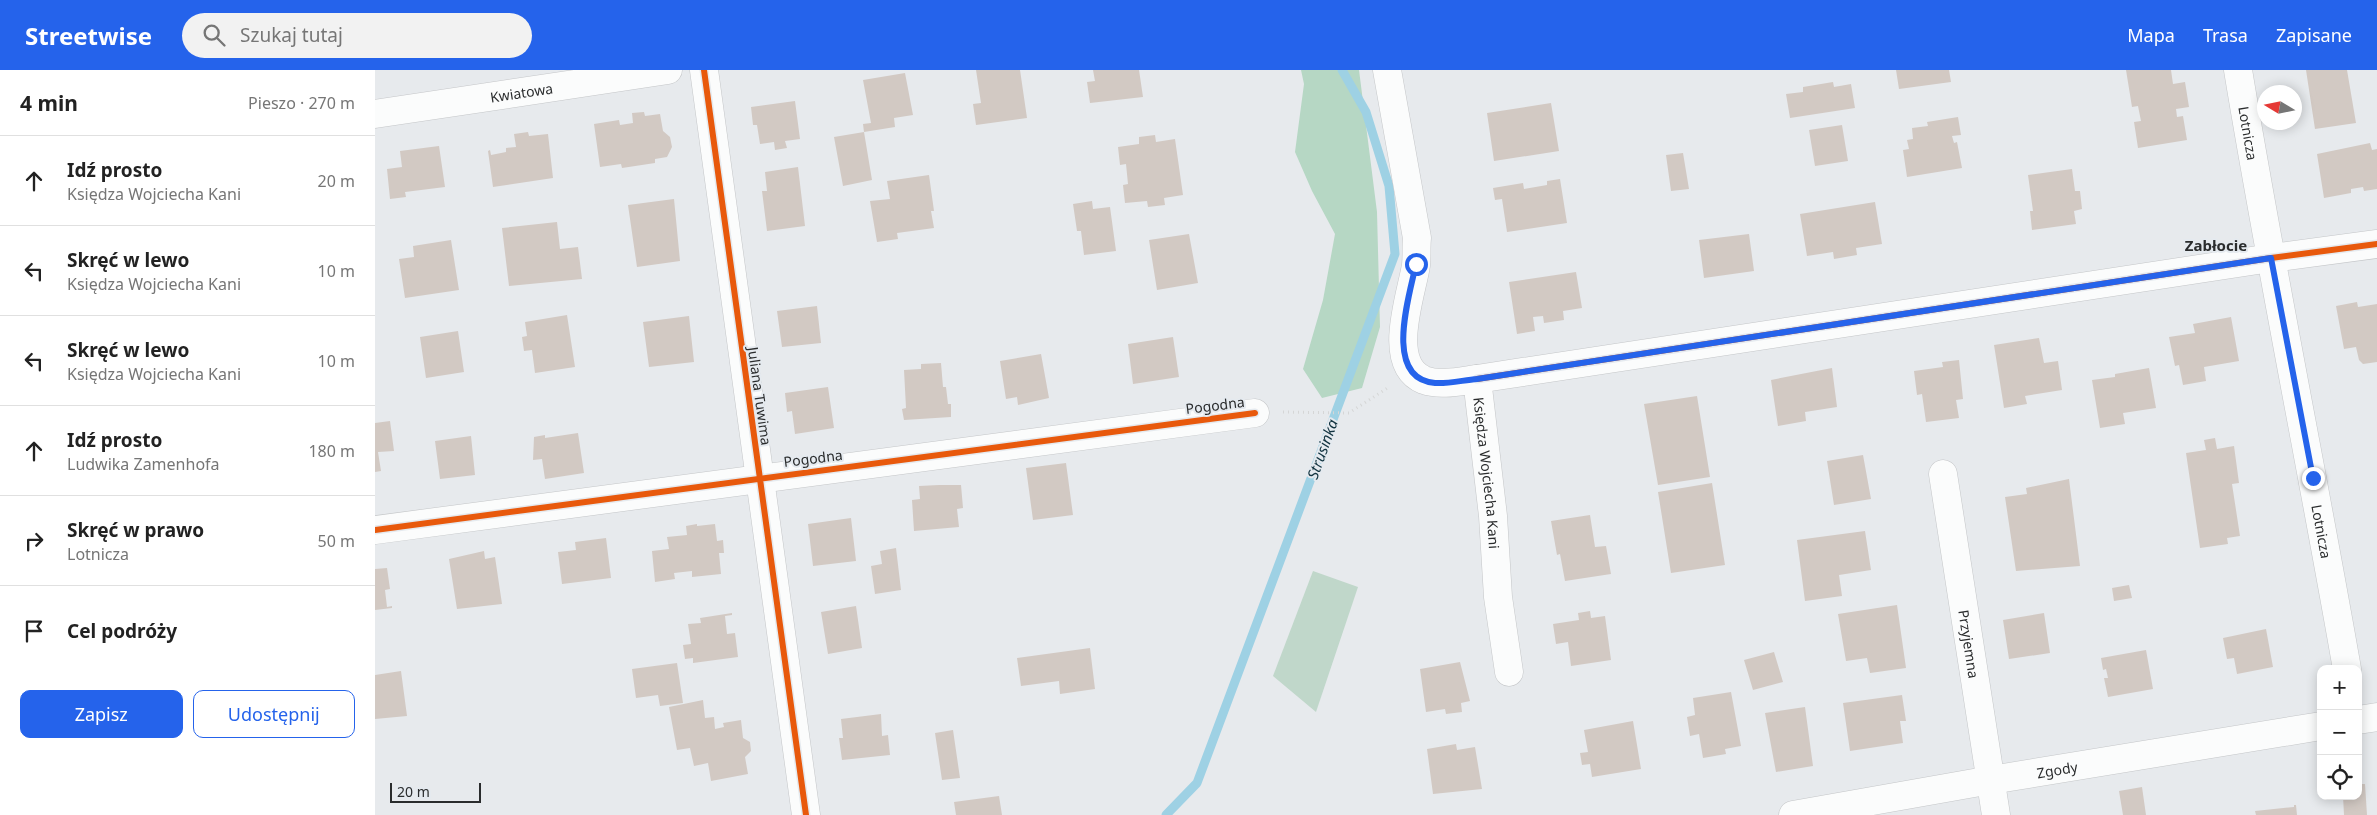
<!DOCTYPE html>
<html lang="pl">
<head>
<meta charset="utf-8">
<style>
  :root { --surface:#fff; --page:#f2f2f2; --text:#222; --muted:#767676; --line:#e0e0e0; --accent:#2563eb }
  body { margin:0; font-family:"Noto Sans",sans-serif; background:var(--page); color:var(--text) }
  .controls { position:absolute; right:15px; bottom:15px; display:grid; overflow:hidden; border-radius:10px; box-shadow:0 2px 12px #0003 }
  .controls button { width:45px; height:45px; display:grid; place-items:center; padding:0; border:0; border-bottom:1px solid var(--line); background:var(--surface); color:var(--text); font:25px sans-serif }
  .compass { position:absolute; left:1882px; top:15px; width:45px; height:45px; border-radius:50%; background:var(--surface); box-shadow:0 2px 12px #0003; rotate:280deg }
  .scale { position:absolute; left:15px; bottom:12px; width:91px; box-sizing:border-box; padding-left:5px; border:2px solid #2a2c2d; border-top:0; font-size:14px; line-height:18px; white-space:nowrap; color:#2a2c2d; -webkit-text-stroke:4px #e5eaef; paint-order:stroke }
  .stop { position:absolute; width:15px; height:15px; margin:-11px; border:4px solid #2563eb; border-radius:50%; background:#fff }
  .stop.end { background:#2563eb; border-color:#fff; box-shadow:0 1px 5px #0008 }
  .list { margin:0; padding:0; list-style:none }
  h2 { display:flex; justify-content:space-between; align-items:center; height:65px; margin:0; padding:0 20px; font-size:21px }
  h2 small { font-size:16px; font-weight:400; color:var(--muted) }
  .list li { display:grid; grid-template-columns:32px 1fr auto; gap:15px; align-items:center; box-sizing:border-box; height:90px; padding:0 20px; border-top:1px solid var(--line) }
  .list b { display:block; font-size:19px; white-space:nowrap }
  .list p { margin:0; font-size:16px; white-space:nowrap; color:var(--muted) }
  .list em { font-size:16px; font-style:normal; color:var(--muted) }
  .actions { display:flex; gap:10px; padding:15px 20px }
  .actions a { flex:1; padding:11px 0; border:1px solid var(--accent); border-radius:10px; text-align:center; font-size:18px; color:var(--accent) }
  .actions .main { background:var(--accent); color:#fff }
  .icon { flex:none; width:28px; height:28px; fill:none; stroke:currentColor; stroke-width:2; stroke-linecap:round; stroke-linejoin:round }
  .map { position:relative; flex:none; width:2002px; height:745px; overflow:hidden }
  header { display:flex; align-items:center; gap:30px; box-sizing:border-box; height:70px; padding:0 25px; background:var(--accent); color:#fff }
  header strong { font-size:24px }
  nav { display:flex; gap:28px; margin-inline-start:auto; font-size:18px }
  .search { width:350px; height:45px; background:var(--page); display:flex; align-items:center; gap:12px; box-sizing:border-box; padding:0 18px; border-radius:28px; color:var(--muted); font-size:19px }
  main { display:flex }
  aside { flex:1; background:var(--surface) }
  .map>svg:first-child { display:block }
  .green { fill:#c0d7ca }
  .forest { fill:#b6d7c4 }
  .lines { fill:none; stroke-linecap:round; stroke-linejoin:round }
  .stream { stroke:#9ed1e4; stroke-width:9 }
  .building { fill:#d2c9c3 }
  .minor-casing { stroke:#c4c6c8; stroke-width:29 }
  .path { stroke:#d5d6d6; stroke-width:3; stroke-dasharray:1 4; stroke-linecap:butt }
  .minor { stroke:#fbfcfc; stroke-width:28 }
  .cycleway-casing { stroke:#e5eaef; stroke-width:9 }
  .cycleway { stroke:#e8590c; stroke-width:6 }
  .route { stroke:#2563eb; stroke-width:6 }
  .labels { text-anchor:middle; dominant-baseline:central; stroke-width:4; stroke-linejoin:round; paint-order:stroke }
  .street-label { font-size:14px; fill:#2a2c2d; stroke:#e5eaef }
  .neighbourhood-label { font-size:15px; font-weight:bold; fill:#2a2c2d; stroke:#e5eaef }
  .water-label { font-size:15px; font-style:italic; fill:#123440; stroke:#e5eaef }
</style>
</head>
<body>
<header>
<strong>Streetwise</strong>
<div class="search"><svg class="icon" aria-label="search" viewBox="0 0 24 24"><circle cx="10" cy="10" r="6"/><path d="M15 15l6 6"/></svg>Szukaj tutaj</div>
<nav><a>Mapa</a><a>Trasa</a><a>Zapisane</a></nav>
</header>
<main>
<aside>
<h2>4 min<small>Pieszo · 270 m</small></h2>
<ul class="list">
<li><svg class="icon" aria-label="ahead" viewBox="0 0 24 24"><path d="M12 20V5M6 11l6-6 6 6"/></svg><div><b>Idź prosto</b><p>Księdza Wojciecha Kani</p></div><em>20 m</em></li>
<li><svg class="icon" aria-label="left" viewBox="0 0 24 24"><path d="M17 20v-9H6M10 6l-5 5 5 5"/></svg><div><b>Skręć w lewo</b><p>Księdza Wojciecha Kani</p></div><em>10 m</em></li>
<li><svg class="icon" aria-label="left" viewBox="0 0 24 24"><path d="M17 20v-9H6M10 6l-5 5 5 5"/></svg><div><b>Skręć w lewo</b><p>Księdza Wojciecha Kani</p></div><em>10 m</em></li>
<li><svg class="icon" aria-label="ahead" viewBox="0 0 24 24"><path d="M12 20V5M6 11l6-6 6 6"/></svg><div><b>Idź prosto</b><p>Ludwika Zamenhofa</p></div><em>180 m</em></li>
<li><svg class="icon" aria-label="right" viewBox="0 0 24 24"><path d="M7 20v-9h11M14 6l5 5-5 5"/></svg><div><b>Skręć w prawo</b><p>Lotnicza</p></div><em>50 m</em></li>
<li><svg class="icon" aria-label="arrive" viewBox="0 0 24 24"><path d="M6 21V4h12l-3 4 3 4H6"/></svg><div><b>Cel podróży</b></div></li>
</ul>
<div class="actions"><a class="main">Zapisz</a><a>Udostępnij</a></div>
</aside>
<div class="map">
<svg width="2002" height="745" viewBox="0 0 2002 745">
  <rect width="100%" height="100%" fill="#e7eaed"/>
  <path class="green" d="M938,501L983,517L941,642L898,606Z"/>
  <path class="forest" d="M926,0H984L1002,142L1005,257L987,318L947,328L928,299L948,230L960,164L937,121L920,82L929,14Z"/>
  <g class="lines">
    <path class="stream" d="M791,745L822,713L1020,184L1014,116L991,42L967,0"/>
  </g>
  <path class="building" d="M601,0H645L652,48L601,55L598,34L606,33Z
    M718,0H764L768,27L715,33L712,12L720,11Z
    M1521,0H1574L1576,12L1524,19Z
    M1751,0H1796L1798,14L1810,12L1814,37L1801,39L1802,47L1808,46L1812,70L1763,78L1759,52L1766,51L1763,36L1757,37Z
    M1931,0H1972L1981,53L1940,59Z
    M530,3L538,45L519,48L520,57L489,62L488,54L496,53L488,10Z
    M1458,12L1459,17L1476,14L1480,38L1415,48L1411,24L1428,22V17Z
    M420,31L425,69L410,71L412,78L400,80L399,72L385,74L382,55H378L376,37Z
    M1176,33L1184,81L1119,91L1112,43Z
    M269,42L270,46L285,44L288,61L295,67L297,77L292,87L280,89V93L247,98L246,94L225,97L219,54L244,50L245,55L258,53L257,43Z
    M1583,47L1586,65L1577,66L1579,73L1582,72L1587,98L1532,107L1528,80L1534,79L1532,70L1538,69L1537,58L1553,56L1552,52Z
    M1467,55L1473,91L1440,96L1434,60Z
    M153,62L154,66L173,64L178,108L118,117L113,81L115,80L116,85L131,82V78L141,77L139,64Z
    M489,62L497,110L468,116L459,67Z
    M780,65L781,72L800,69L808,125L789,128L790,135L773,137L772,131L750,133L748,115L753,114L751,94L745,95L743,77L764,74V67Z
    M1995,73L1997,80L2002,79V119L1989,121L1988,117L1976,119V123L1949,128L1942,84Z
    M64,76L70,117L30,122L31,127L15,129L12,99L27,97L25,81Z
    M1308,83L1314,119L1296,121L1291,85Z
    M423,97L430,156L392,161L387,121H392L390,102Z
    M1697,99L1700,121H1705L1707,139L1699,141L1701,154L1657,160L1655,141H1658L1653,105Z
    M554,105L559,141H556L559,158L522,163L523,169L502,172L495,131L515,129L512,111Z
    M1185,109L1192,153L1132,162L1127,129L1120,130L1118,118L1148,113L1149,119L1172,115V111Z
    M299,129L305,191L262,197L253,135Z
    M717,131L718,139L735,137L741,181L709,185L706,161H702L698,134Z
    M1500,132L1507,174L1481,178L1482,185L1459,189L1458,182L1432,186L1425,144Z
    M182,152L185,179L203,177L207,209L134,216L127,158Z
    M814,164L823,213L782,220L774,170Z
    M1374,164L1379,201L1329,208L1324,170Z
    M76,170L84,220L30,228L24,189L39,187L38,176Z
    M1201,202L1207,238L1188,241L1189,250L1169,253L1168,246L1158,247L1160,261L1142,264L1134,212Z
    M1982,232L1983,237L2002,234V292L1988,294L1984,290L1981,277L1969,279L1961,236Z
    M442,236L446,273L407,277L402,241Z
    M192,245L200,297L160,303L157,280L149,281L147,267L152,266L150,252Z
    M314,246L319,292L274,297L268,252Z
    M1856,247L1864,291L1829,297L1831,311L1808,315L1804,295L1800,296L1794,267L1820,263L1818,254Z
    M83,261L89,302L51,308L45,267Z
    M798,267L804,307L758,314L753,274Z
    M1664,268L1669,293L1683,291L1687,320L1650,326L1652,334L1629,338L1619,275Z
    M666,284L674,328L643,335L642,327L631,329L625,291Z
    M1584,290L1588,329L1581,330L1584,348L1551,352L1547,324L1542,325L1539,301L1568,297L1567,292Z
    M566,293L568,317H571L573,334H576V347L529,350L527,339L531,338L529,300L546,299V294Z
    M1457,298L1462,337L1430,342L1431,351L1403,356L1396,310Z
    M1774,298L1781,338L1748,343L1750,354L1725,358L1717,310L1740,307V304Z
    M453,317L459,358L420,364L417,341L412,342L410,323Z
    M1322,326L1335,407L1283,415L1269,334Z
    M15,351L19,381L3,382L6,401L0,402V353Z
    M203,363L209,403L170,409L167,389L158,390L159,367L170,365V368Z
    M96,366L100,405L65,409L60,371Z
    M1840,368L1842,379L1859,376L1864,413L1857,414L1865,466L1852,468L1853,474L1825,478L1811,383L1831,380L1829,370Z
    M1488,385L1496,429L1459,435L1452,391Z
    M691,393L698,445L658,450L651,398Z
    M1694,409L1705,496L1641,501L1630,427L1652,424L1651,418Z
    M1337,413L1350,495L1296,503L1283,422Z
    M564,415H586L588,438L582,439L584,457L539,461L537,430L545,429L544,416Z
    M1215,445L1220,477L1231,476L1236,504L1190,511L1185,484L1182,485L1176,451Z
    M476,448L481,491L438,496L433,454Z
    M322,454V456L340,454L342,471L348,470L349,483H344L346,504L317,507V501L299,503L300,509L280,512L277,481L294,479L292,467L312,465L311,456Z
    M1490,461L1496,500L1464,505L1467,526L1430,531L1422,470Z
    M231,468L236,508L187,514L183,482L201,480L200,472Z
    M521,478L526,520L500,524L496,496L507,494L505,481Z
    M109,481L110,489L120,487L127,534L82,539L74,489Z
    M12,498L15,519L10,520L12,537L17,536V538L0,540V499Z
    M1754,515L1757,528L1739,531L1737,518Z
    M1522,535L1531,598L1495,603L1492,588L1471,591L1463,544Z
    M481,536L487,578L453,584L446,542Z
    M1215,541L1216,548L1230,546L1236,590L1196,596L1193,572L1181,574L1178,554L1204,550L1203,543Z
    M357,543V545L350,546L352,564L360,563L363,587L318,593V588L310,589L308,575L316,574L313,554L326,553L325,548Z
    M1669,543L1675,583L1634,589L1628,550Z
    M1891,559L1898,597L1862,604L1859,588L1852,589L1848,568Z
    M715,578L720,619L685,624L684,611L646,616L642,588Z
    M1771,580L1778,619L1733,627L1729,608H1733L1731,599L1728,600L1726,588Z
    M1399,582L1408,612L1378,620L1369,590Z
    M1085,592L1095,631L1086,633L1087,642L1071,644L1070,639L1051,642L1045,599Z
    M302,593L308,633L285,636L283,625L261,628L257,599Z
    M26,601L32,646L0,649V605Z
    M1356,622L1366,676L1350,679L1351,684L1328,688L1324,664L1315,666L1312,647L1320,645L1318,628Z
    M1527,625L1531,651H1525L1528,673L1475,681L1468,633Z
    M328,630L330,648L339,647L340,659L349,657L348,653L366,650L368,668L375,672L376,681L370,687L373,704L336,711L333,693L319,696L315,678L302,680L294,637Z
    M1430,637L1438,696L1401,702L1390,643Z
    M506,644L507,666L513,665L515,685L467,690L464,668H468L466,649Z
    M1258,651L1266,699L1217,707L1215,694L1207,695L1205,683L1213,682L1209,660Z
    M578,660L585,708L567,710L560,663Z
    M1081,674L1082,680L1100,677L1107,719L1058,724L1052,679Z
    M1983,714H1990L1992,745H1969L1968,726H1983Z
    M1767,717L1771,745H1748L1744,721Z
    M624,726L627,745H581L579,732Z
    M1919,735H1921L1922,745H1881L1880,741L1919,737Z"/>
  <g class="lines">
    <g class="minor-casing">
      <g id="minor">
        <path d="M329,0L431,745"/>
        <path id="s1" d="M1012,0L1042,168C1041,177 1042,186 1041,195C1037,223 1010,294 1049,310C1065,316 1086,311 1102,309L1118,446L1123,527L1134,602"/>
        <path id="s2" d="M1863,0C1896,200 1937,399 1972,599"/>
        <path id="s3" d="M0,44L293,0"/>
        <path d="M1102,309L1896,188L2002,174"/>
        <path id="s4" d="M1568,404L1621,745"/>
        <path d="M0,460L880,343"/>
        <path d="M1983,650L2002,647"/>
        <path id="s5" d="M1418,745L1616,710L1946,656"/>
      </g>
    </g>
    <path class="path" d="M908,342L974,343L1014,317"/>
    <use href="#minor" class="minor"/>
    <g class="cycleway-casing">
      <path id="cycleway" d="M329,0L431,745
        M1102,309L1896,188L2002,174
        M0,460L880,343"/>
    </g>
    <use href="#cycleway" class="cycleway"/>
  </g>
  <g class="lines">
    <path class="route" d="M1041,194C1035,224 1007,309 1060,313C1073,314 1089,310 1102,309L1896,188L1938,408"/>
  </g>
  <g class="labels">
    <g class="street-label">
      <text stroke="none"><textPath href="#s3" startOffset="148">Kwiatowa</textPath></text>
      <text stroke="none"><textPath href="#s2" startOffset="64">Lotnicza</textPath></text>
      <text transform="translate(385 326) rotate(82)">Juliana Tuwima</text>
      <text transform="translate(840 335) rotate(-7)">Pogodna</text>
      <text transform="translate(438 388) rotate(-7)">Pogodna</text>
      <text stroke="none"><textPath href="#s1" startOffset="470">Księdza Wojciecha Kani</textPath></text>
      <text stroke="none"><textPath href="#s2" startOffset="469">Lotnicza</textPath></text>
      <text stroke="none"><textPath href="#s4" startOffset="172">Przyjemna</textPath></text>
      <text stroke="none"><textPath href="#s5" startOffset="268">Zgody</textPath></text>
    </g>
    <g class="neighbourhood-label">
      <text x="1841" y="175">Zabłocie</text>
    </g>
    <g class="water-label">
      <text transform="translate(947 379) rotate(-70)">Strusinka</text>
    </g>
  </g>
</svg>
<div class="controls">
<button>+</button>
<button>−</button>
<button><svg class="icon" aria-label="locate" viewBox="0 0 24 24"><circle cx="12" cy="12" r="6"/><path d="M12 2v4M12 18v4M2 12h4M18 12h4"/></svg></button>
</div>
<svg class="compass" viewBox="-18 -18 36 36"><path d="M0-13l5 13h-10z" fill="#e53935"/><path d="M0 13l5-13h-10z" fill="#767676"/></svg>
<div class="scale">20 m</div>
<div class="stop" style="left:1041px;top:194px"></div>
<div class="stop end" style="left:1938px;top:408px"></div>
</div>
</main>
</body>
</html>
